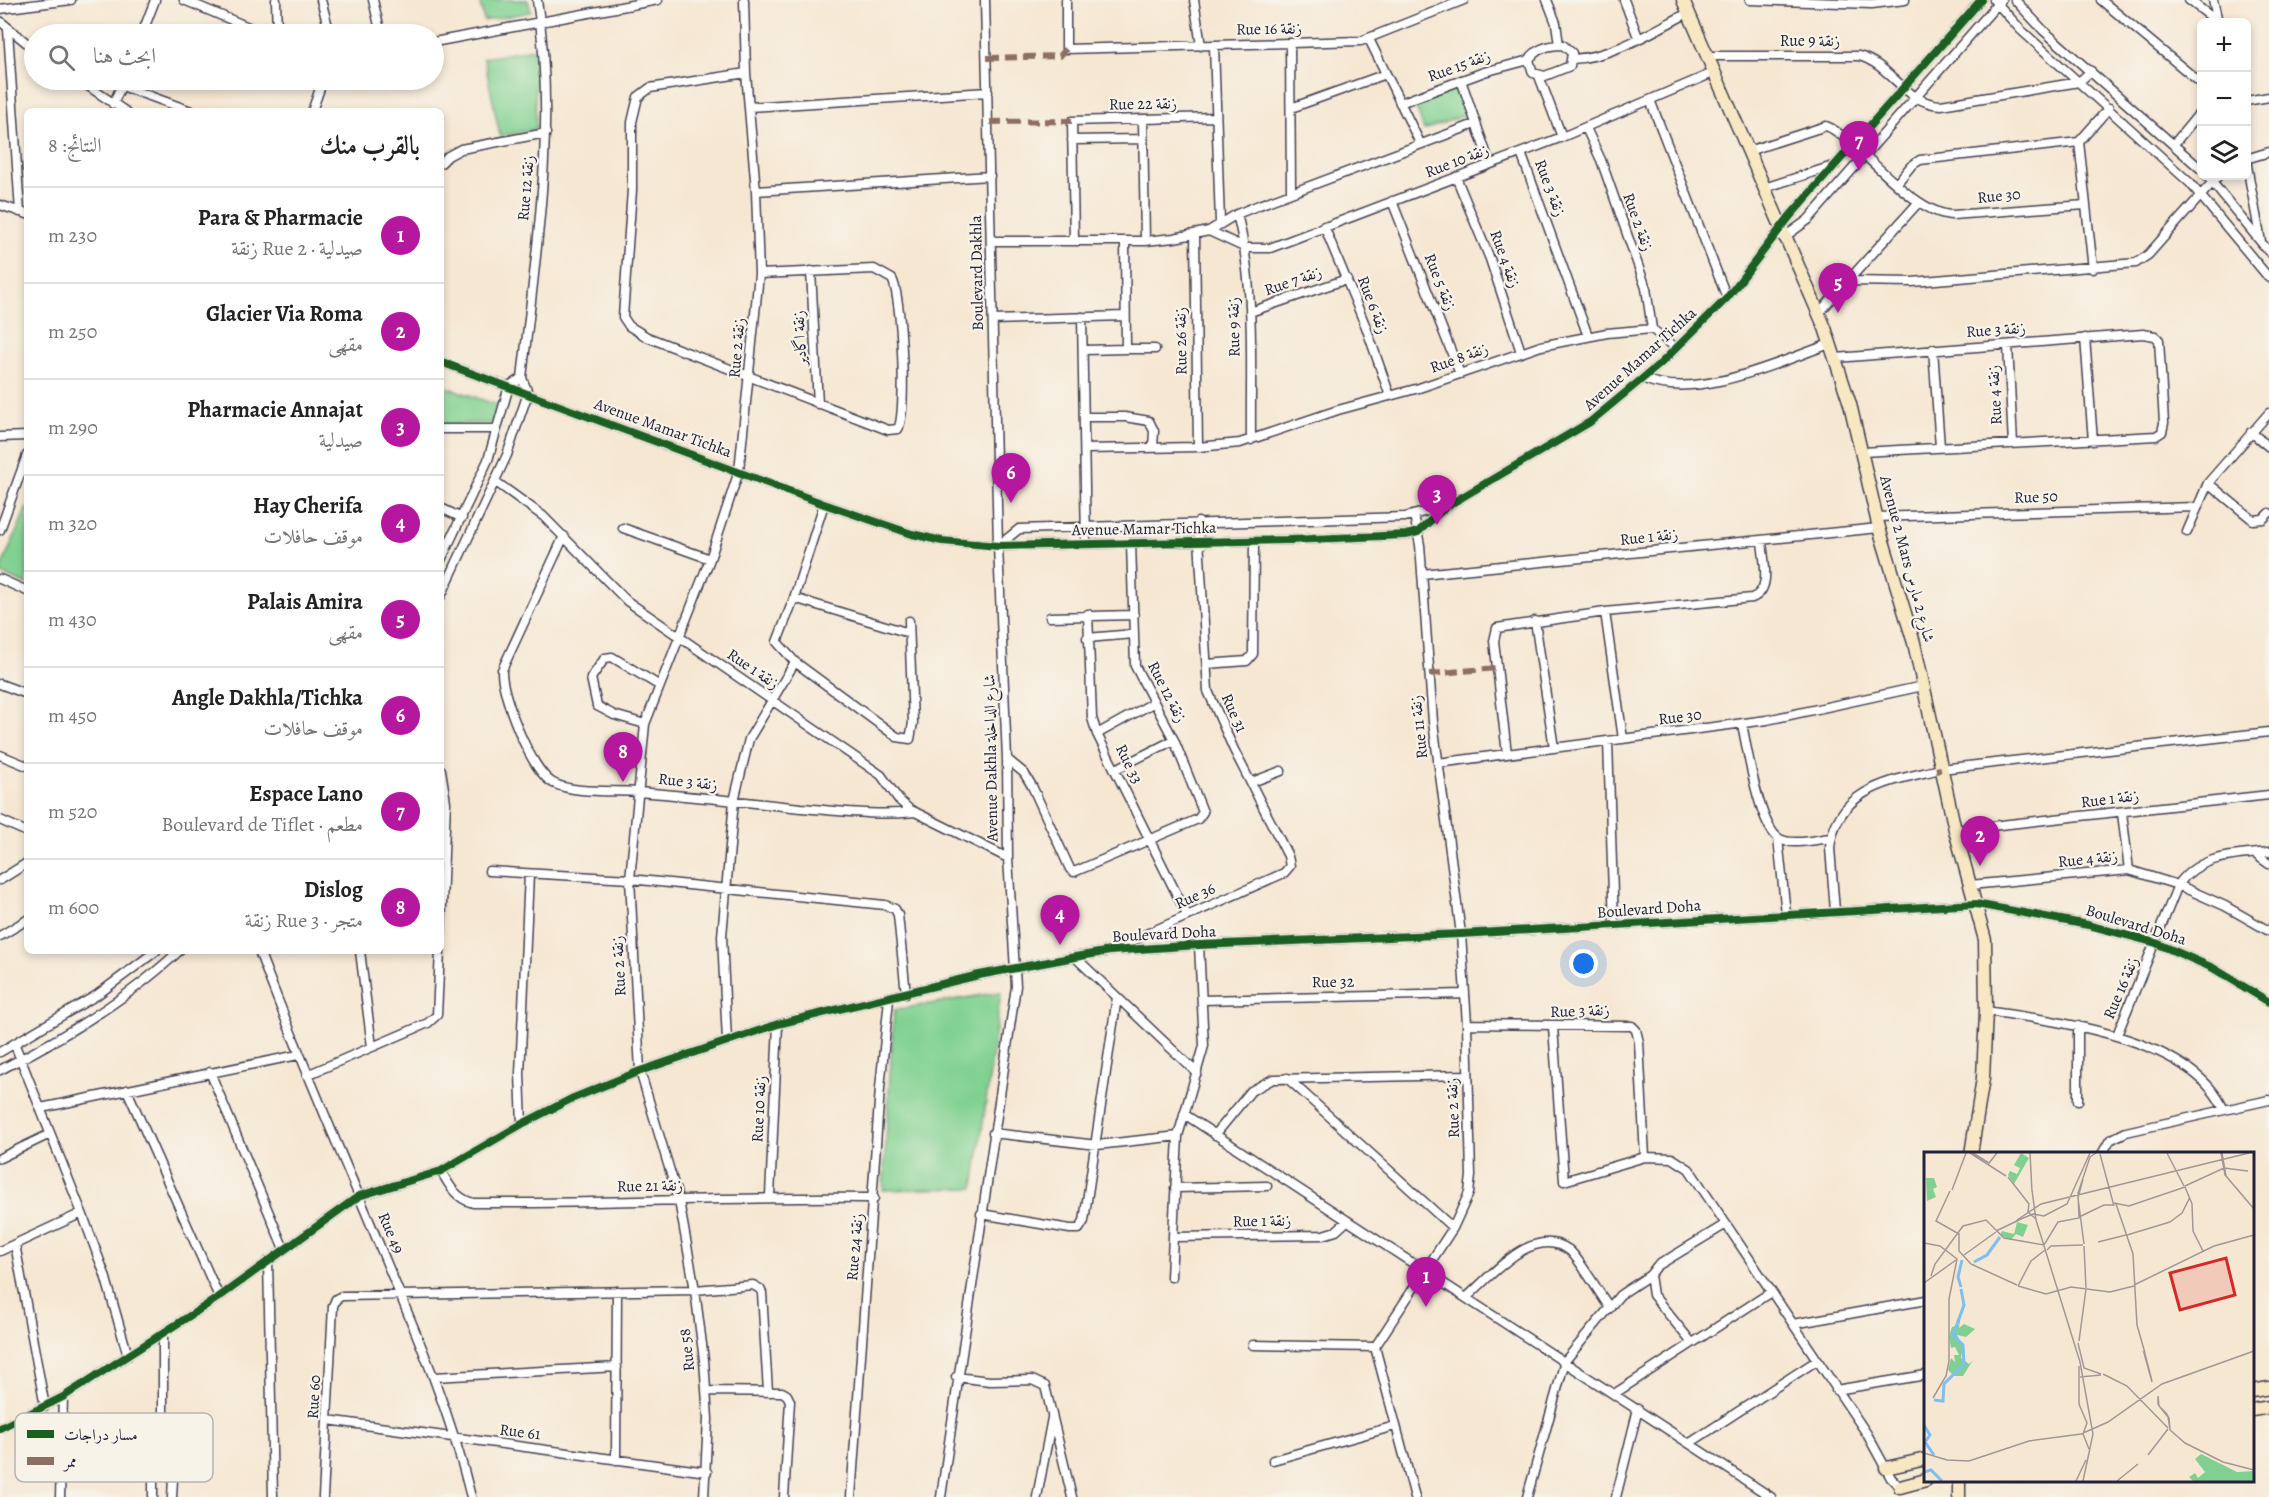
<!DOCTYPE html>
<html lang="ar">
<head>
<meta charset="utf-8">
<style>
  :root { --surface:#fff; --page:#f2f2f2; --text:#222; --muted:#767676; --line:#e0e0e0; --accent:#b5179e }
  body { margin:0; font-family:Alegreya,Amiri,serif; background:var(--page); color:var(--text); direction:rtl }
  .controls { position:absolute; right:18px; top:18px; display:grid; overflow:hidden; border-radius:9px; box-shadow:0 3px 9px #0003 }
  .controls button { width:54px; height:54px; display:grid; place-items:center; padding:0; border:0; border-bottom:2px solid var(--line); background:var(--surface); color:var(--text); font:30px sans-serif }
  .you { position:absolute; left:1584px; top:964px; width:21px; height:21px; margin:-15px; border:4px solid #fff; border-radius:50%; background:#1a73e8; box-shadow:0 0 0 9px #1a73e833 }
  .badge { display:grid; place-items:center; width:39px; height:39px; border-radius:50%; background:var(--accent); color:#fff; font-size:20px; font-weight:700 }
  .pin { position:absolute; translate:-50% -50px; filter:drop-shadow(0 2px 3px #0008) }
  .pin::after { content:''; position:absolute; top:32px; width:21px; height:18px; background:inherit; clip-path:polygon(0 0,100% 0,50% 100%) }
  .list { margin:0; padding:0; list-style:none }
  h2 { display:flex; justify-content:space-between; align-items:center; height:78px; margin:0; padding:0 24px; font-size:26px }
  h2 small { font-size:20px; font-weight:400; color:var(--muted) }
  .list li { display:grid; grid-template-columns:39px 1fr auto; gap:18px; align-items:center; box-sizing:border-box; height:96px; padding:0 24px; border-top:2px solid var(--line) }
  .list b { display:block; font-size:22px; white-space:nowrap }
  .list p { margin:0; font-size:20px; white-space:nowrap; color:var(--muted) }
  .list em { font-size:20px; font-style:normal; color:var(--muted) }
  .icon { flex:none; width:33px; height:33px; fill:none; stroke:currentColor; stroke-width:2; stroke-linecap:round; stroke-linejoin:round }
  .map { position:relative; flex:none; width:2269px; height:1497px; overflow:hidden; direction:ltr }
  .search { position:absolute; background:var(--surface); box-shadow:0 3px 9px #0003; left:24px; top:24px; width:420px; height:66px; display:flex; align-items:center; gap:15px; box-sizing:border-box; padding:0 21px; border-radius:33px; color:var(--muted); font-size:22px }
  .panel { position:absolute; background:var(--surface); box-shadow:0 3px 9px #0003; left:24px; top:108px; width:420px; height:846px; border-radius:9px; direction:rtl }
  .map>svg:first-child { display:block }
  .green { fill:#80d191; stroke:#517a66; stroke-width:1.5 }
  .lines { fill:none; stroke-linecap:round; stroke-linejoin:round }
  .street-casing { stroke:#424052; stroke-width:11 }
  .secondary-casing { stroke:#424052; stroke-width:15 }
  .street { stroke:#fff; stroke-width:8 }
  .secondary { stroke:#f7e8c3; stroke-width:12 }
  .quiet { stroke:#8d6e63; stroke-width:6; stroke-dasharray:12 6; stroke-linecap:butt }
  .cycleway-casing { stroke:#f7f3e8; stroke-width:11 }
  .cycleway { stroke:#1b5e20; stroke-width:8 }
  .labels { text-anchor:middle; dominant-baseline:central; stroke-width:4.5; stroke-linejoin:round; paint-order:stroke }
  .street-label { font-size:16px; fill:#22223b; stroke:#f7f3e8 }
  .inset-river { fill:none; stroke:#7cbff2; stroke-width:3 }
  .inset-road { fill:none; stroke:#a19896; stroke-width:1.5 }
  .view { fill:#d62828; fill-opacity:0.15; stroke:#d62828; stroke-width:3 }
  .inset-edge { fill:none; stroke:#22223b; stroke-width:3 }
  .key { fill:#f7f3e8; stroke:#b7b4b4; stroke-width:1.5 }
  .key-label { font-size:16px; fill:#22223b }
</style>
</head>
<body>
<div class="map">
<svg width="2269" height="1497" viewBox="0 0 2269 1497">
  <rect width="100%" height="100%" fill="#f7f3e8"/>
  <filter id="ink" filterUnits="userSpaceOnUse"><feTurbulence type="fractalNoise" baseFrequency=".0167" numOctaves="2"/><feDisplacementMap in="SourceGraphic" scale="12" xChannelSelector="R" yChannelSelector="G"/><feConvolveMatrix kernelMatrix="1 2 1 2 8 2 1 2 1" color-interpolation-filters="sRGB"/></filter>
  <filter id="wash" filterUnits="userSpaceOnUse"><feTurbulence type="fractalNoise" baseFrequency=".008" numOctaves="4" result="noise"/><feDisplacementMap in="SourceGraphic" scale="24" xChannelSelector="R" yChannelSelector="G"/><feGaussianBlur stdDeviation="1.35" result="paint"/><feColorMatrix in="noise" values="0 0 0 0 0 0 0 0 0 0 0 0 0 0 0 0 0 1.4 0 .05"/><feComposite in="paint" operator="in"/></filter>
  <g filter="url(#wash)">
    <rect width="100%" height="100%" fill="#f6e7d3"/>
    <path class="green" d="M479,0H528L531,12L484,21Z
      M534,49L536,129L500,136L484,58Z
      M1456,89L1465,115L1424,130L1415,104Z
      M441,385L500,406L496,423L441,424Z
      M27,507V585L0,573V571Z
      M1001,992L974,1188L883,1190L894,1010Z"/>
  </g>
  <g filter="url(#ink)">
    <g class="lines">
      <g class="street-casing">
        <path id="street" d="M184,0L265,34
          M276,0L277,34
          M321,0L330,34
          M373,0L381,34
          M1066,0V49L1361,41L1464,0
          M1194,0L1201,46
          M1547,0L1556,23L1559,45
          M1624,0L1638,37
          M1750,0L1872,4L1905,0
          M1994,0L2021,30L2190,183L2269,278
          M2015,0L2043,30L2202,170
          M2101,0L2202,84
          M2189,0L2218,22
          M2213,0L2218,22
          M0,9L71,0
          M0,21L34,49
          M8,30L20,212
          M142,34L155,0
          M1369,39L1420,143
          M434,42L658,0
          M1290,44L1291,192
          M1214,45L1220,223
          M1563,45L1572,53L1570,66L1545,76L1533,73L1529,60C1536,48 1550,45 1563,45Z
          M1706,56H1859C1892,65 1904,103 1941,105L2079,82L2091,71
          M1573,59C1613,57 1653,31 1688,13
          M746,73L650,88L638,97L632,122V190L623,317L629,326L647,337L888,430L898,429C907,413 902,296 892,279L874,269L759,274
          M1539,76L1562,137
          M79,80L125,111
          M1461,80L1490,164
          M122,86L191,111
          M1650,100L1727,298
          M2246,101L2269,97
          M1400,103L1484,72L1529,60
          M113,104L124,80
          M749,107L988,92
          M1291,108L1386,74
          M312,111L323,80
          M1143,119L1145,241
          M1586,128L1601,160L1646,288L1652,329
          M1072,140L1143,139
          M2079,142L2093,269
          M2079,142L2109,108
          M2174,144L2202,110
          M1748,151L1826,126C1833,128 1839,134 1845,138C1874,160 1918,215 1953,215L2085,205
          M1521,153L1588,336
          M2246,159L2269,152
          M2246,160L2261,242
          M441,163L448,156L461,149L546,133
          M2207,176L2269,252
          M1456,177L1490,259L1521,352
          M1897,183L1911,166L1920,160L2079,142
          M1764,188L1836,165
          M756,191L990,176
          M1392,201L1460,374
          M0,205L27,214
          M1237,214C1256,287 1250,365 1251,440
          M1324,226L1366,327L1390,396
          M1209,231L1246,248H1270L1562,137L1713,73
          M1195,235L1198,447
          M1783,238L1808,220L2001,0
          M992,241H1145L1174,238L1209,231L1237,214L1259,205L1475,124
          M1074,241L1072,121L1216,117
          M811,271L818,404
          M1849,281L1912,282L2136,263L2148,255L2218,176
          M1250,312L1347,279
          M1819,313L1918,203
          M1082,317L1086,544
          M993,320L1125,316
          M2085,338L2093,441
          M2008,345L2013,444
          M1126,349H1155
          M1933,349L1940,447
          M1083,350L1126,349L1125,241
          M1836,358L2143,334L2155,336L2159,340L2164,423L2162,432L2156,436L1862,452
          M441,362L824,504L912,534L942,541L998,546L1290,540L1406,535L1418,532L1447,506L1590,422L1660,364L1727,298L1790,216L1981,0
          M1644,379C1698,401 1778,362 1830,344
          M1084,417H1125L1149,421L1154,431L1153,448
          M441,429H497
          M2251,432L2269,447
          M0,437L27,436
          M1085,449L1198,447L1240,443L1338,410L1419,388L1541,346L1607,333L1652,329L1676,348
          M496,482L543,516L627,601L881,775L899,800L909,809L1008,858
          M2208,483L2253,520L2263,519L2269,513
          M441,508L462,518
          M1414,515L1420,545L1433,722L1461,934L1467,1024L1471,1176L1469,1193L1453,1228L1375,1347L1415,1497
          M1876,517L2196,507
          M623,528L710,559
          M0,530L27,455
          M2187,532L2208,483L2269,413
          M564,536L502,670C501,695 531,771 553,783C574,794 615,790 638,792C693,796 747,802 801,808C840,811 877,816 915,812
          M998,546L1019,529L1405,517L1443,507
          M441,560L488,460L509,386L522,378
          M1422,574L1879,528
          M0,579L27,591
          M441,596L507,455L528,393L522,378C536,253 557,125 537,0
          M794,598L909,633
          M1605,612L1623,739
          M1088,614L1092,718L1097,734L1187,915
          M1050,617L1134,615
          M1535,621L1554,748
          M1087,638L1134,634
          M795,662L897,737L910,739L913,723L909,621
          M1207,664L1247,661L1253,654L1254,541
          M0,684L27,694
          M645,724L614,715L597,706L591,678L605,658L612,657L660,686
          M1742,724C1747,747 1759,828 1780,839C1792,846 1818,839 1831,838
          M1097,734L1153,703
          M1608,741L1614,925
          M1507,754L1494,641L1497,628L1605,612L1752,598C1773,590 1763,559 1762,541
          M0,755L27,766
          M1007,759L1024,773L1032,786L1070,869L1074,872L1198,819L1203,812L1174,740L1135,666L1131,543
          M1438,763L1767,720L1923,686
          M1116,769L1174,740
          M1941,769L2269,732
          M441,770L446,802L441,930
          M1252,782L1281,771
          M2122,813L2129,870
          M0,820L27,832
          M1955,830L2269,795
          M1778,838L1786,914
          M2255,854L2269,864
          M489,871L630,879L885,905L895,909L898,915L906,994
          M0,880L27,863
          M1970,885L2129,870L2178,885C2200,854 2235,856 2269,852
          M1835,911L1830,848C1836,789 1890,781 1936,770
          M0,936L27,920
          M1115,948L1284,873L1290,866L1288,856L1234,750L1208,691L1198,522
          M259,951C299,1058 345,1161 388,1266C421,1344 451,1415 471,1497
          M360,951L372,1047
          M1075,957L1197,1073
          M1202,1000L1465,994
          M1986,1011C2056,1021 2192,1037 2224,1110
          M1467,1024L1632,1026L1636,1030L1639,1042L1645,1157
          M2078,1026V1101
          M1553,1027L1564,1181L1645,1157L1672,1158L1689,1169L1867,1434L1891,1478L1900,1487
          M2117,1035L2178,885L2225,906L2269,931
          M727,1041L722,936L734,801L749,739L795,662L777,642L794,598L824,504
          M15,1045L82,1213L105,1275L128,1356
          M0,1052L97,995L156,951
          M0,1070C63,1038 127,1000 179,951
          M210,1072L284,1249
          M307,1075L428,1023L437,1015L440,951
          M1287,1078L1453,1228
          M127,1090L219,1297
          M41,1108L298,1055
          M1184,1114L1771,1497
          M522,1124L520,1074L529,874
          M993,1133L1097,1145L1178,1136
          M1215,1135L1251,1091L1273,1079L1467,1075
          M2102,1154L2110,1140L2126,1132L2269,1100
          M0,1158L50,1134
          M441,1171C450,1187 456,1198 473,1203C607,1204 740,1196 874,1198
          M1175,1188L1267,1186
          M770,1196L778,1024
          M981,1214L1070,1229H1079L1084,1221L1117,997
          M1173,1237L1323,1235L1336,1231L1347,1221
          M15,1244L45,1407
          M0,1251L82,1213
          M268,1261L273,1497
          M1171,1277L1178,1136L1204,1046L1199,945
          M1467,1297C1492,1275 1533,1224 1569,1250C1580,1259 1600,1295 1610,1308
          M1793,1324L1926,1300
          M1692,1343L1653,1295L1650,1275L1657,1266L1726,1224
          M1253,1345L1375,1347
          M434,1377L617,1367
          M956,1377L990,1381L1032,1380L1045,1386L1072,1497
          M1836,1390L1926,1375
          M706,1391L782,1392L787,1395L790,1401L784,1497
          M1614,1394L1771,1292
          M328,1420L707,1472
          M0,1428L63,1397L163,1333L219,1297L359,1196L441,1171L522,1124L571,1099L640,1071L778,1024L979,975L1075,957L1110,951L1199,945L1461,934L1976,904L2088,925L2156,943L2213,968L2269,1002
          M163,1428L174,1461L172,1497
          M1690,1443L1816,1361
          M616,1460L617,1291
          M1273,1460L1395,1426
          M60,1497L63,1397
          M153,1497V1473L163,1428V1333
          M323,1497L333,1306L336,1299L342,1296L695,1290L753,1285L760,1289L762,1293L768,1392
          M704,1497L708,1419L704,1360L695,1290L679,1201L640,1071L630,879L645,724L710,559L739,471L759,274L756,191L746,73L744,0
          M851,1497L880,1088L889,999
          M941,1497L1016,986L1008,858L1007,759L998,546L985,0
          M1037,1497L1052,1418
          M1527,1497L1565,1361L1620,1295L1650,1275
          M1616,1497L1638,1409"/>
      </g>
      <g class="secondary-casing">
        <path id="secondary" d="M1683,0L1825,328L1850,404L1879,528L1914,643L1955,830L1985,940L1986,1011L1983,1078L1971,1154
          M2252,1391L2269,1388
          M2252,1410L2269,1407
          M1886,1468L1926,1459
          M1900,1487L1926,1480
          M1959,1497V1480"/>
      </g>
      <use href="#street" class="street"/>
      <use href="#secondary" class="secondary"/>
      <path class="quiet" d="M987,58L1060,56L1066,49
        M990,122L1072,121
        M1429,674L1497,668
        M1936,770L1941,769"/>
      <g class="cycleway-casing">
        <path id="cycleway" d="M441,362L824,504L912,534L942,541L998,546L1290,540L1406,535L1418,532L1447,506L1590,422L1660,364L1727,298L1790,216L1981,0
          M0,1428L63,1397L163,1333L219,1297L359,1196L441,1171L522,1124L571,1099L640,1071L778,1024L979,975L1075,957L1110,951L1199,945L1461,934L1976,904L2088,925L2156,943L2213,968L2269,1002"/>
      </g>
      <use href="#cycleway" class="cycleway"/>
    </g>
  </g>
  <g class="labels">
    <g class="street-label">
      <text transform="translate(1269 29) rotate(-1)">Rue 16 زنقة</text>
      <text x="1810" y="41">Rue 9 زنقة</text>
      <text transform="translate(1459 66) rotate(-20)">Rue 15 زنقة</text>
      <text transform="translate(1143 104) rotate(-1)">Rue 22 زنقة</text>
      <text transform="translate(1457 161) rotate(-21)">Rue 10 زنقة</text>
      <text transform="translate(526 188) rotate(-85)">Rue 12 زنقة</text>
      <text transform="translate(1550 188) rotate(69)">Rue 3 زنقة</text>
      <text transform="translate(1999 196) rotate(-5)">Rue 30</text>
      <text transform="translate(1638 222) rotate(70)">Rue 2 زنقة</text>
      <text transform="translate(1505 259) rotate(70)">Rue 4 زنقة</text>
      <text transform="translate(977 273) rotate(-91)">Boulevard Dakhla</text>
      <text transform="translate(1293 281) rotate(-19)">Rue 7 زنقة</text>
      <text transform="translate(1440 282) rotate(68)">Rue 5 زنقة</text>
      <text transform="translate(1373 305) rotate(69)">Rue 6 زنقة</text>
      <text transform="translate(1234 327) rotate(-91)">Rue 9 زنقة</text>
      <text transform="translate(1996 330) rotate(-4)">Rue 3 زنقة</text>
      <text transform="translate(800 338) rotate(-93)">زنقة اگادير</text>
      <text transform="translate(1181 341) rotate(-91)">Rue 26 زنقة</text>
      <text transform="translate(737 348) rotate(-85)">Rue 2 زنقة</text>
      <text transform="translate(1459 358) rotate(-20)">Rue 8 زنقة</text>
      <text transform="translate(1640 359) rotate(-42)">Avenue Mamar Tichka</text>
      <text transform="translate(1995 395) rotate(-93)">Rue 4 زنقة</text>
      <text transform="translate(663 428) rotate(20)">Avenue Mamar Tichka</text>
      <text transform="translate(2036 497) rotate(-2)">Rue 50</text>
      <text transform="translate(1144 529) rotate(-1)">Avenue Mamar Tichka</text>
      <text transform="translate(1649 537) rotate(-6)">Rue 1 زنقة</text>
      <text transform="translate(1907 559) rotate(75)">Avenue 2 Mars شارع 2 مارس</text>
      <text transform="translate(753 669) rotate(34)">Rue 1 زنقة</text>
      <text transform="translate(1167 692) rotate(63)">Rue 12 زنقة</text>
      <text transform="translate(1234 713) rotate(66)">Rue 31</text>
      <text transform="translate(1680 717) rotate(-7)">Rue 30</text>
      <text transform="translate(1419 727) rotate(-96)">Rue 11 زنقة</text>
      <text transform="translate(991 758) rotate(-91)">Avenue Dakhla شارع الداخلة</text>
      <text transform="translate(1129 764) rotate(64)">Rue 33</text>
      <text transform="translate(688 782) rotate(6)">Rue 3 زنقة</text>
      <text transform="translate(2110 799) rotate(-7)">Rue 1 زنقة</text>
      <text transform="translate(2088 859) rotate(-6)">Rue 4 زنقة</text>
      <text transform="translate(1195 896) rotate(-24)">Rue 36</text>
      <text transform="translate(1649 909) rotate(-4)">Boulevard Doha</text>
      <text transform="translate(2136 925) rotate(17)">Boulevard Doha</text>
      <text transform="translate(1164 934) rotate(-3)">Boulevard Doha</text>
      <text transform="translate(619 966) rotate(-93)">Rue 2 زنقة</text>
      <text transform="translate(1333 982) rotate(-1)">Rue 32</text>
      <text transform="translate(2121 988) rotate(-67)">Rue 16 زنقة</text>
      <text transform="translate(1580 1011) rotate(-2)">Rue 3 زنقة</text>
      <text transform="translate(1453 1108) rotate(-92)">Rue 2 زنقة</text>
      <text transform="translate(759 1109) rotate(-87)">Rue 10 زنقة</text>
      <text transform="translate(650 1186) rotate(-1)">Rue 21 زنقة</text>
      <text transform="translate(1262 1221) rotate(-1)">Rue 1 زنقة</text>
      <text transform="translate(391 1233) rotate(67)">Rue 49</text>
      <text transform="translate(855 1247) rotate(-85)">Rue 24 زنقة</text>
      <text transform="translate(687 1350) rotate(-96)">Rue 58</text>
      <text transform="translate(314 1397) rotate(-87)">Rue 60</text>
      <text transform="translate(520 1432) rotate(7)">Rue 61</text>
    </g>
  </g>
  <g transform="translate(1924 1152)">
    <rect width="330" height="330" fill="#f6e7d3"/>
    <path d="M97,1L105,6L90,32L84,23L86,19L93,22L96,16L90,13ZM2,26H10L13,35L9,37L12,45L3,49ZM93,70L104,73L99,85L92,82L87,88L76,83L78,79L90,82ZM35,162H37L35,176L40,172L51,177L42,185L33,183L39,194L37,206L45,212L49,208L39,224H30L24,218L27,206L31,210L30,203H35L31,195L27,196L25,184L28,175L35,173ZM277,302L313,320L330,319V329H269L265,325L271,321L274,326L281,320L271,307Z" fill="#80d191"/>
    <path class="inset-river" d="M50,110L63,103L76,85M37,135L34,125L38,108M10,248L19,249L20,232L40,212L39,193L29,183L40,153L37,137M0,273L6,283L1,290L10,303M0,320L7,318L18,329"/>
    <path class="inset-road" d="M46,1L82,24M49,1L65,11L73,1M106,1L108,40M243,1L260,34M297,1L301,23L330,57M298,1L302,24L330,57M176,2L190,54M84,25L105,52M159,27L154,46L160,92M261,34L300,16L324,19M261,35L268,52L269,79L279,99M28,38L42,1M108,38L112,68L156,210L169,282L159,329M26,39L12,69L35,82V99L47,112M105,51L104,60L112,67M190,51L205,54L261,35M192,52L209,102L213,173L221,201M155,65L180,53H190M93,68L117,52L325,1M92,69L109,62L120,64L143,52L166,1M246,70L258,61L266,45M72,79L95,68M203,83L246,70M174,90L202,83M0,91L16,94L33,107L25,147V209L22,224L9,246M160,94L162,136M123,98L127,94L159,93M40,103L72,80M47,112L93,133M7,124L11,112L39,74L62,68L80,86L120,93L134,70L155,66L154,41L166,5L172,1M0,131L32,108M210,133L290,94L330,83M94,134L122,142L147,135L186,140L210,134M94,134L107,109L121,98M155,189L162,137M154,191L160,216L177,222M155,214V252L163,271L159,282L165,297M179,222L203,234L244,276M156,225L177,223M228,229L221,202L220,201L228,230M234,244L235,254L242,261L245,266L246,277V278L244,265L236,255L234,252ZM246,278L261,291L299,310L330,318M0,301L23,308L45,309L105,289L157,282L184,270L238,232L330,199M224,303L244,277M152,329L162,308M193,329L214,312"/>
    <path class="view" d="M302,106L311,143L256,158L246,121Z"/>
    <rect width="330" height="330" class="inset-edge"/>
  </g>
  <rect x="15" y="1413" width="198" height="69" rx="9" class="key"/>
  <rect x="27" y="1430" width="27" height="8" fill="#1b5e20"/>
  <rect x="27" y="1457" width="27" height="8" fill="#8d6e63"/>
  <g class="key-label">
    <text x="64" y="1440">مسار دراجات</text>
    <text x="64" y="1467">ممر</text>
  </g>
</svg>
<div class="controls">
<button>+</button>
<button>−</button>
<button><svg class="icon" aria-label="layers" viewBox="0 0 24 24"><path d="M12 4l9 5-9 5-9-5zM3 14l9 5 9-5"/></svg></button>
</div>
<div class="you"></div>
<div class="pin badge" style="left:1426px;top:1307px">1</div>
<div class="pin badge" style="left:1980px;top:866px">2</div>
<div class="pin badge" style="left:1437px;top:525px">3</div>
<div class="pin badge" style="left:1060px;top:945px">4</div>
<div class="pin badge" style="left:1838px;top:313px">5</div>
<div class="pin badge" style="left:1011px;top:503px">6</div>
<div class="pin badge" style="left:1859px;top:171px">7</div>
<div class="pin badge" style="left:623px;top:782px">8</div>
<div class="search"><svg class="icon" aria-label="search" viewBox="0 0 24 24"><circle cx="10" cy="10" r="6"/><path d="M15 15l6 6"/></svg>ابحث هنا</div>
<section class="panel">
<h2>بالقرب منك<small>النتائج: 8</small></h2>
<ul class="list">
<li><span class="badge">1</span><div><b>Para &amp; Pharmacie</b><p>صيدلية · Rue 2 زنقة</p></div><em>230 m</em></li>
<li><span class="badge">2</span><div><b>Glacier Via Roma</b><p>مقهى</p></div><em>250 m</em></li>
<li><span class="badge">3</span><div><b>Pharmacie Annajat</b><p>صيدلية</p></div><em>290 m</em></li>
<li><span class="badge">4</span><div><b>Hay Cherifa</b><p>موقف حافلات</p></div><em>320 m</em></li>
<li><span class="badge">5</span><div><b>Palais Amira</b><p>مقهى</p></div><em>430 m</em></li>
<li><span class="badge">6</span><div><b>Angle Dakhla/Tichka</b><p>موقف حافلات</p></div><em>450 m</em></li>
<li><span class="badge">7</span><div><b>Espace Lano</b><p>مطعم · Boulevard de Tiflet</p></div><em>520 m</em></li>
<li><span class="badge">8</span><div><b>Dislog</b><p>متجر · Rue 3 زنقة</p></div><em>600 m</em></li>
</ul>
</section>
</div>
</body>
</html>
